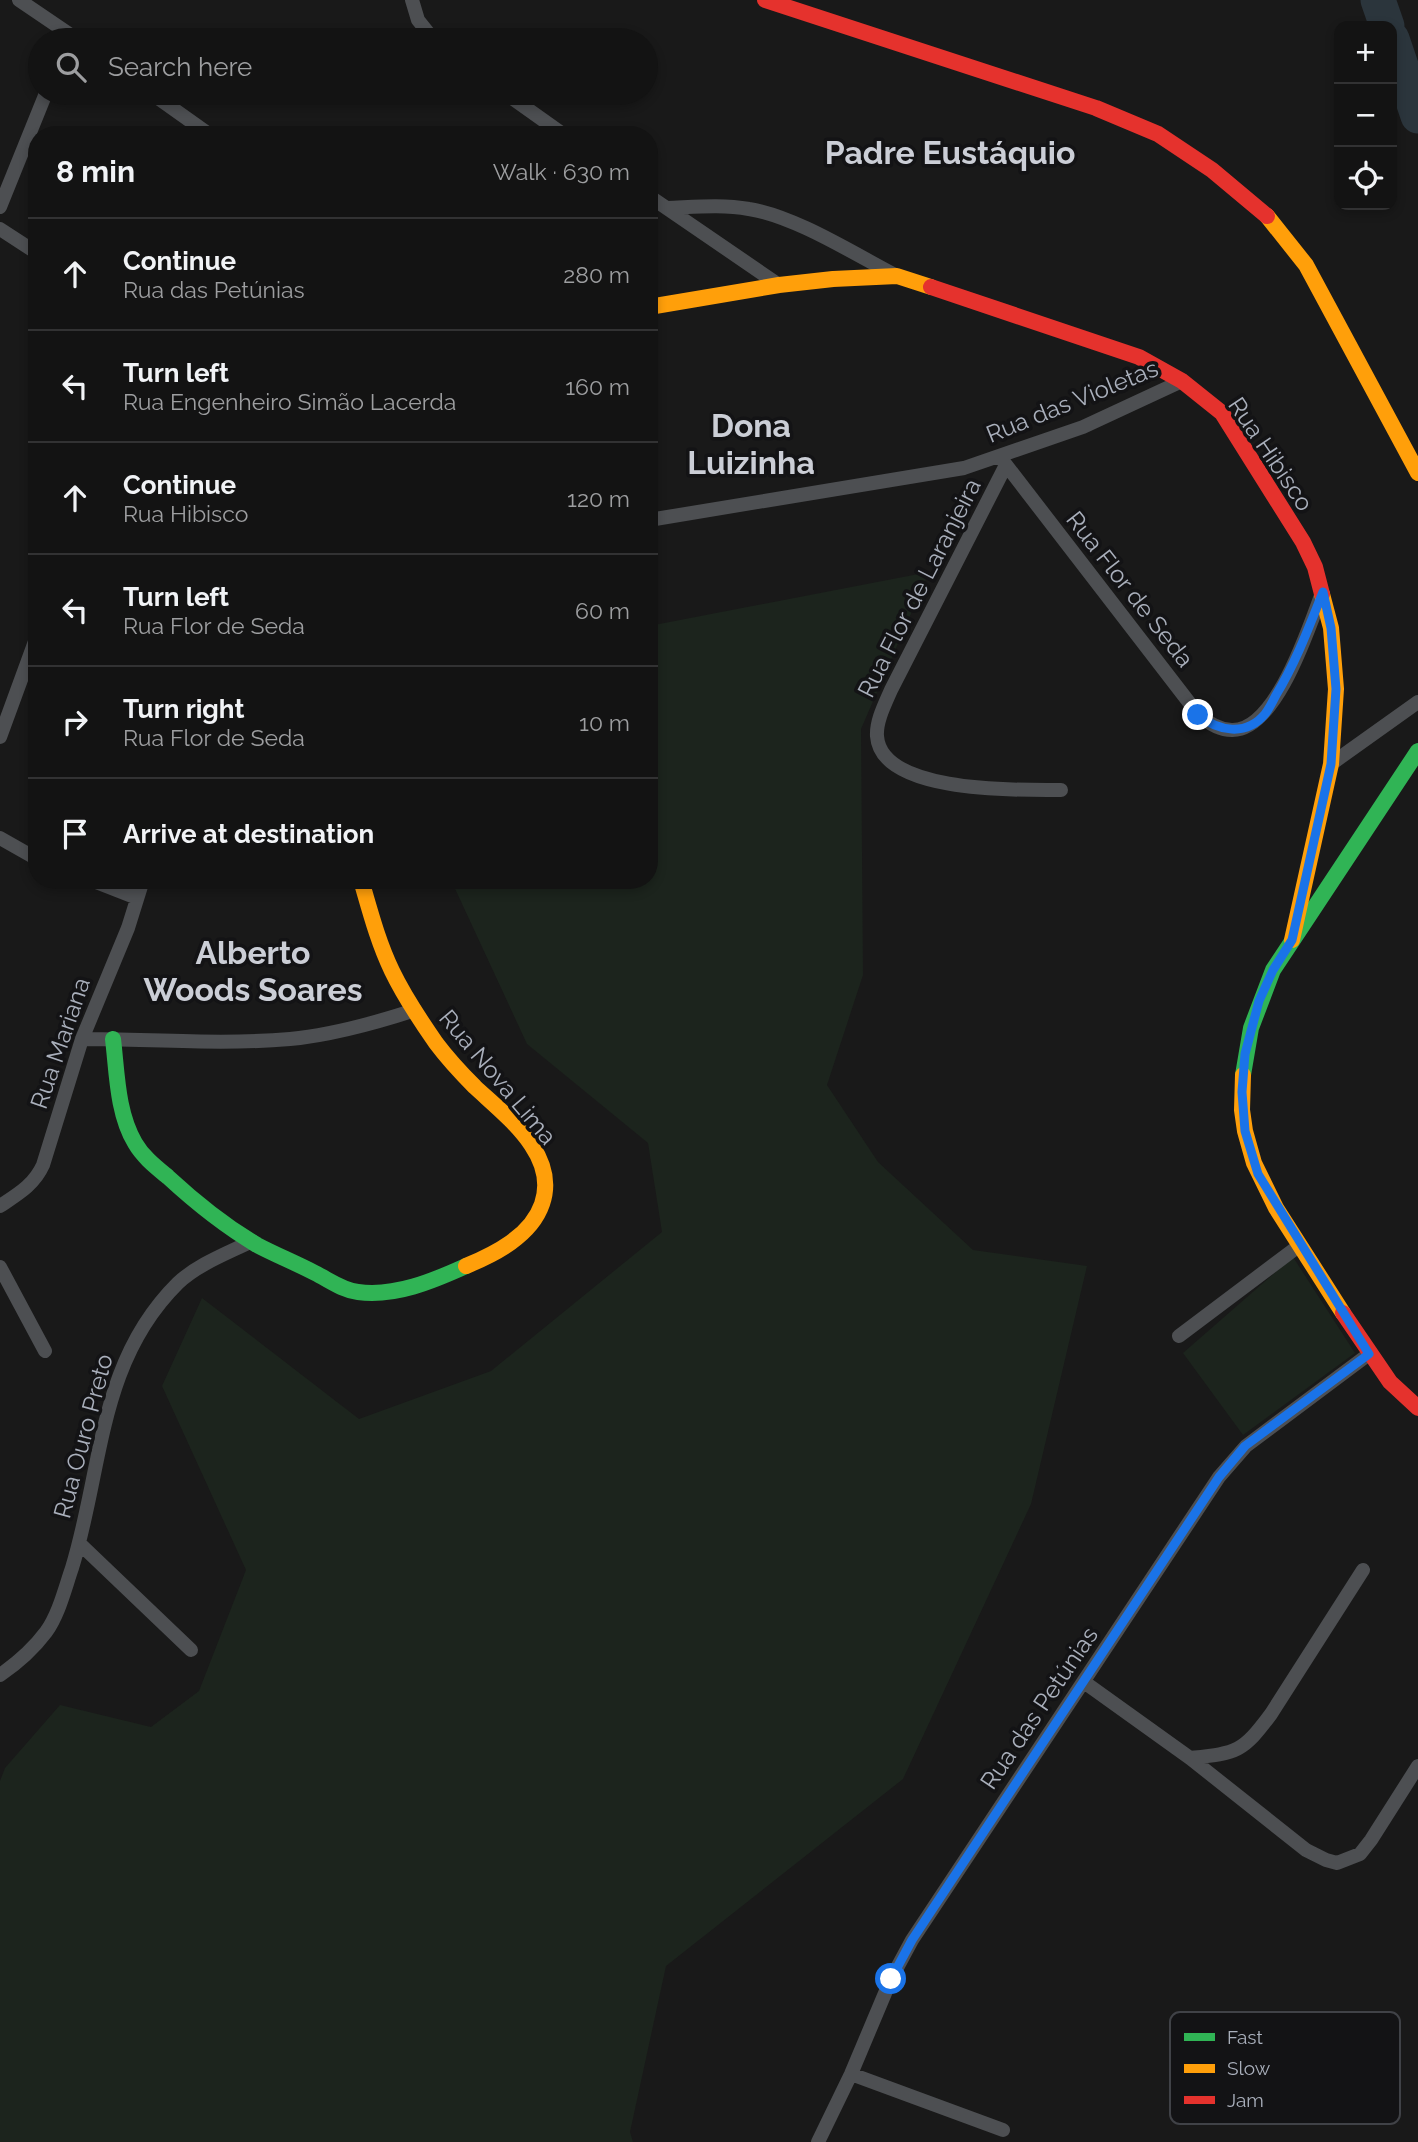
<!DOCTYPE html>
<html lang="en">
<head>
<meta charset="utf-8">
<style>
  :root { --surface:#131313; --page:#202021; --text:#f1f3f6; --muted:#9d9ea0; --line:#323233 }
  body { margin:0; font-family:Raleway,sans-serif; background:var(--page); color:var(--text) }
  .controls { position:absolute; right:21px; top:21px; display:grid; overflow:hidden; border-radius:14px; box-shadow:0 4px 10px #0003 }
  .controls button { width:63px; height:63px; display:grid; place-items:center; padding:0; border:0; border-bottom:2px solid var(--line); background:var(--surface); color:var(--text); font:35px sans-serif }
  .stop { position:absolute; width:21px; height:21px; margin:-16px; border:5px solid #1a73e8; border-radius:50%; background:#fff }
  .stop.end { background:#1a73e8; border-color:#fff; box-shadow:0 2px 7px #0008 }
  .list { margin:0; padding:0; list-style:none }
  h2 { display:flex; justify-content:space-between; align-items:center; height:91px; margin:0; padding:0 28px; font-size:30px }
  h2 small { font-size:23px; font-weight:400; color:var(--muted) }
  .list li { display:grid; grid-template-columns:46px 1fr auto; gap:21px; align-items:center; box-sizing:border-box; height:112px; padding:0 28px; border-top:2px solid var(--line) }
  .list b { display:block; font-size:26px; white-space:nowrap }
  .list p { margin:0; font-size:23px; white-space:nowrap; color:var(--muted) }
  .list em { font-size:23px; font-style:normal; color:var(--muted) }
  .icon { flex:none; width:38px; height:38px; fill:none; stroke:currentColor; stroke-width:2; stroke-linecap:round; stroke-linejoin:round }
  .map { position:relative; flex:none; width:1418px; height:2142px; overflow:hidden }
  .search { position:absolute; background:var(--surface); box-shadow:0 4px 10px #0003; left:28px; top:28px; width:630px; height:77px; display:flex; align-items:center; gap:18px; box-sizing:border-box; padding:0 24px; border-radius:38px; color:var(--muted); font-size:26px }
  .panel { position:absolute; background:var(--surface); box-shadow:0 4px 10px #0003; left:28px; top:126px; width:630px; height:763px; border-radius:28px }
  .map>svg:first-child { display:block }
  .green { fill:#1c241d }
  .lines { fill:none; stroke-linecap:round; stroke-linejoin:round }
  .river { stroke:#2b353c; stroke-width:35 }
  .street { stroke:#4d4f52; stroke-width:14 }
  .fast { stroke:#30b455; stroke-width:16 }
  .slow { stroke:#ff9f0a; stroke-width:16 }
  .jam { stroke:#e5322d; stroke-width:16 }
  .route { stroke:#1a73e8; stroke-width:9 }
  .labels { text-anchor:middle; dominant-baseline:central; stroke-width:7; stroke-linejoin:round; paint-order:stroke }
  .street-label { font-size:24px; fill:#a9afbb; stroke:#131315 }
  .district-label { font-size:32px; font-weight:bold; fill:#cbced6; stroke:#131315 }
  .key { fill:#131315; stroke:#404247; stroke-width:2 }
  .key-label { font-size:19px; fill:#a9afbb }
</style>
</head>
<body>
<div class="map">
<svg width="1418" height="2142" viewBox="0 0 1418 2142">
  <rect width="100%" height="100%" fill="#191919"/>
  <path class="green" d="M929,572L861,729L863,975L827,1085L878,1162L973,1250L1087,1266L1031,1504L903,1779L666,1966L630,2132L633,2142H0V1781L5,1768L60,1705L151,1727L199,1691L246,1570L162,1386L202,1298L359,1419L491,1371L662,1232L648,1143L527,1044L451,880H649V626Z
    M1293,1257L1355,1353L1243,1435L1183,1353Z"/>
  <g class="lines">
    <path class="river" d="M1378,0L1387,26
      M1392,39L1418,116"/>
    <path class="street" d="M19,0L78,40
      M412,0L418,20L434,40
      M151,93L210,135
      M505,93L564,135
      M649,196L779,285
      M0,207L46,93
      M667,208C694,207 722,204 749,209C794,216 851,252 893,274
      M0,229L37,253
      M1000,457L1198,714C1208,723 1219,730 1232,730C1276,731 1309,627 1322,593
      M1006,465L891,690C885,704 876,721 877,736C881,794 1020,790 1061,790
      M649,520L964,468L1083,427L1182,381
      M0,737L37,636
      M1331,764L1418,702
      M0,838L37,859
      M91,880L137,898
      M82,1039C151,1039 221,1045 290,1039C332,1035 375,1023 415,1010
      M0,1206C18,1194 34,1185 43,1165L82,1039L128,928L143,880
      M0,1267L45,1351
      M1179,1336L1300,1245
      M79,1543L191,1650
      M0,1675C16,1664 34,1648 46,1632C59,1614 65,1588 72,1568C103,1467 98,1362 178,1283C198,1264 228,1253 252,1241
      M1084,1682L1190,1758L1306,1850L1326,1860L1337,1863L1360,1854L1371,1840L1418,1766
      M1190,1758C1237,1753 1242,1753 1271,1714L1363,1570
      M851,2074L1003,2130
      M818,2142L851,2074L891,1979L912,1940L1219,1477L1246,1446L1369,1354"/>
    <path class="fast" d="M113,1039C117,1072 117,1113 135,1143C143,1157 156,1167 168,1177C195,1202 225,1226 257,1245C276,1255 296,1263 315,1273C329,1280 342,1290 358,1292C395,1297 433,1281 466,1266
      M1243,1075L1251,1028L1273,970L1418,751"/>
    <path class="slow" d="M1267,216L1306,265L1418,473
      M649,307L779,285L833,279L897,276L931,287
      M361,880C370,911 378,942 392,971C404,996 420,1020 436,1043C448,1059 461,1073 475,1087C506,1116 559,1155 542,1204C531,1236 495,1254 466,1266
      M1292,940L1331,764L1336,689L1331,628L1322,594
      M1243,1075L1242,1110L1245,1131L1254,1163L1276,1208L1343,1313"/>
    <path class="jam" d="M765,0L1096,108L1158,134L1212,170L1267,216
      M931,287L1139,357L1182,381L1222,413L1303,542L1315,567L1322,594
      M1343,1313L1390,1382L1418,1408"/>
  </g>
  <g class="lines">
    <path class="route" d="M891,1979L912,1940L1219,1477L1245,1446L1369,1354L1258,1174L1245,1131L1242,1092L1245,1054L1259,1001L1273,970L1292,940L1331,764L1336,689L1331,628L1323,592C1309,627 1296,662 1276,695C1273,701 1269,709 1265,714C1246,737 1218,731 1198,715"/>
  </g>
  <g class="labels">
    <g class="street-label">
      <text transform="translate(1072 401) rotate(-22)">Rua das Violetas</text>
      <text transform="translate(1271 454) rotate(56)">Rua Hibisco</text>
      <text transform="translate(919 588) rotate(-63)">Rua Flor de Laranjeira</text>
      <text transform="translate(1130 589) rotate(52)">Rua Flor de Seda</text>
      <text transform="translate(60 1043) rotate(-71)">Rua Mariana</text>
      <text transform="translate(498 1077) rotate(50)">Rua Nova Lima</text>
      <text transform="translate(83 1436) rotate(-75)">Rua Ouro Preto</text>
      <text transform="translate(1039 1708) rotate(-56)">Rua das Petúnias</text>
    </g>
    <g class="district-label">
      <text x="950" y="152">Padre Eustáquio</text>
      <text x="751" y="425">Dona<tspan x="751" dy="37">Luizinha</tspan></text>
      <text x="253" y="952">Alberto<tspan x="253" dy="37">Woods Soares</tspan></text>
    </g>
  </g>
  <rect x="1170" y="2012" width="230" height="112" rx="10" class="key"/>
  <rect x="1184" y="2033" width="31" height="8" fill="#30b455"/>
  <rect x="1184" y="2064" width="31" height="9" fill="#ff9f0a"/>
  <rect x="1184" y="2096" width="31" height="8" fill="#e5322d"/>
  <g class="key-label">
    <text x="1227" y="2044">Fast</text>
    <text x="1227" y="2075">Slow</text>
    <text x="1227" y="2107">Jam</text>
  </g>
</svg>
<div class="controls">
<button>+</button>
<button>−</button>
<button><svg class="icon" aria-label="locate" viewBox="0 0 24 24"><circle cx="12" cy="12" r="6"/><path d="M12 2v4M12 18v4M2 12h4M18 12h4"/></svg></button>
</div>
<div class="stop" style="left:891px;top:1979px"></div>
<div class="stop end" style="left:1198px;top:715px"></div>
<div class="search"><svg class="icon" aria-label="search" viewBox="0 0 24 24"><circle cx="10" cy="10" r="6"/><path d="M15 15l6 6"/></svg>Search here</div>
<section class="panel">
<h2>8 min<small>Walk · 630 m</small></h2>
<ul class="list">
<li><svg class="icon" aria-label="ahead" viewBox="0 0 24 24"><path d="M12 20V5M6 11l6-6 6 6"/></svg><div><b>Continue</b><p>Rua das Petúnias</p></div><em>280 m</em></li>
<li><svg class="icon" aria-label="left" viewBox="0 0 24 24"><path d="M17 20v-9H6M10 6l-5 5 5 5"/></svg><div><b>Turn left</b><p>Rua Engenheiro Simão Lacerda</p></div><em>160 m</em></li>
<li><svg class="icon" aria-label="ahead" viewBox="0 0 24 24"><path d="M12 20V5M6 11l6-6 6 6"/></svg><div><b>Continue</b><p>Rua Hibisco</p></div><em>120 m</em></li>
<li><svg class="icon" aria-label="left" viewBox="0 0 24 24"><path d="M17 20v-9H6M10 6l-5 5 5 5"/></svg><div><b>Turn left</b><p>Rua Flor de Seda</p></div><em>60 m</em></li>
<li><svg class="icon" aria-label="right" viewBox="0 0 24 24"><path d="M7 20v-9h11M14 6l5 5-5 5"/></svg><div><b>Turn right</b><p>Rua Flor de Seda</p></div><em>10 m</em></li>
<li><svg class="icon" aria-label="arrive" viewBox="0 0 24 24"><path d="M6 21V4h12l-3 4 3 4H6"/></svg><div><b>Arrive at destination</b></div></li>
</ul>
</section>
</div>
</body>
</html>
